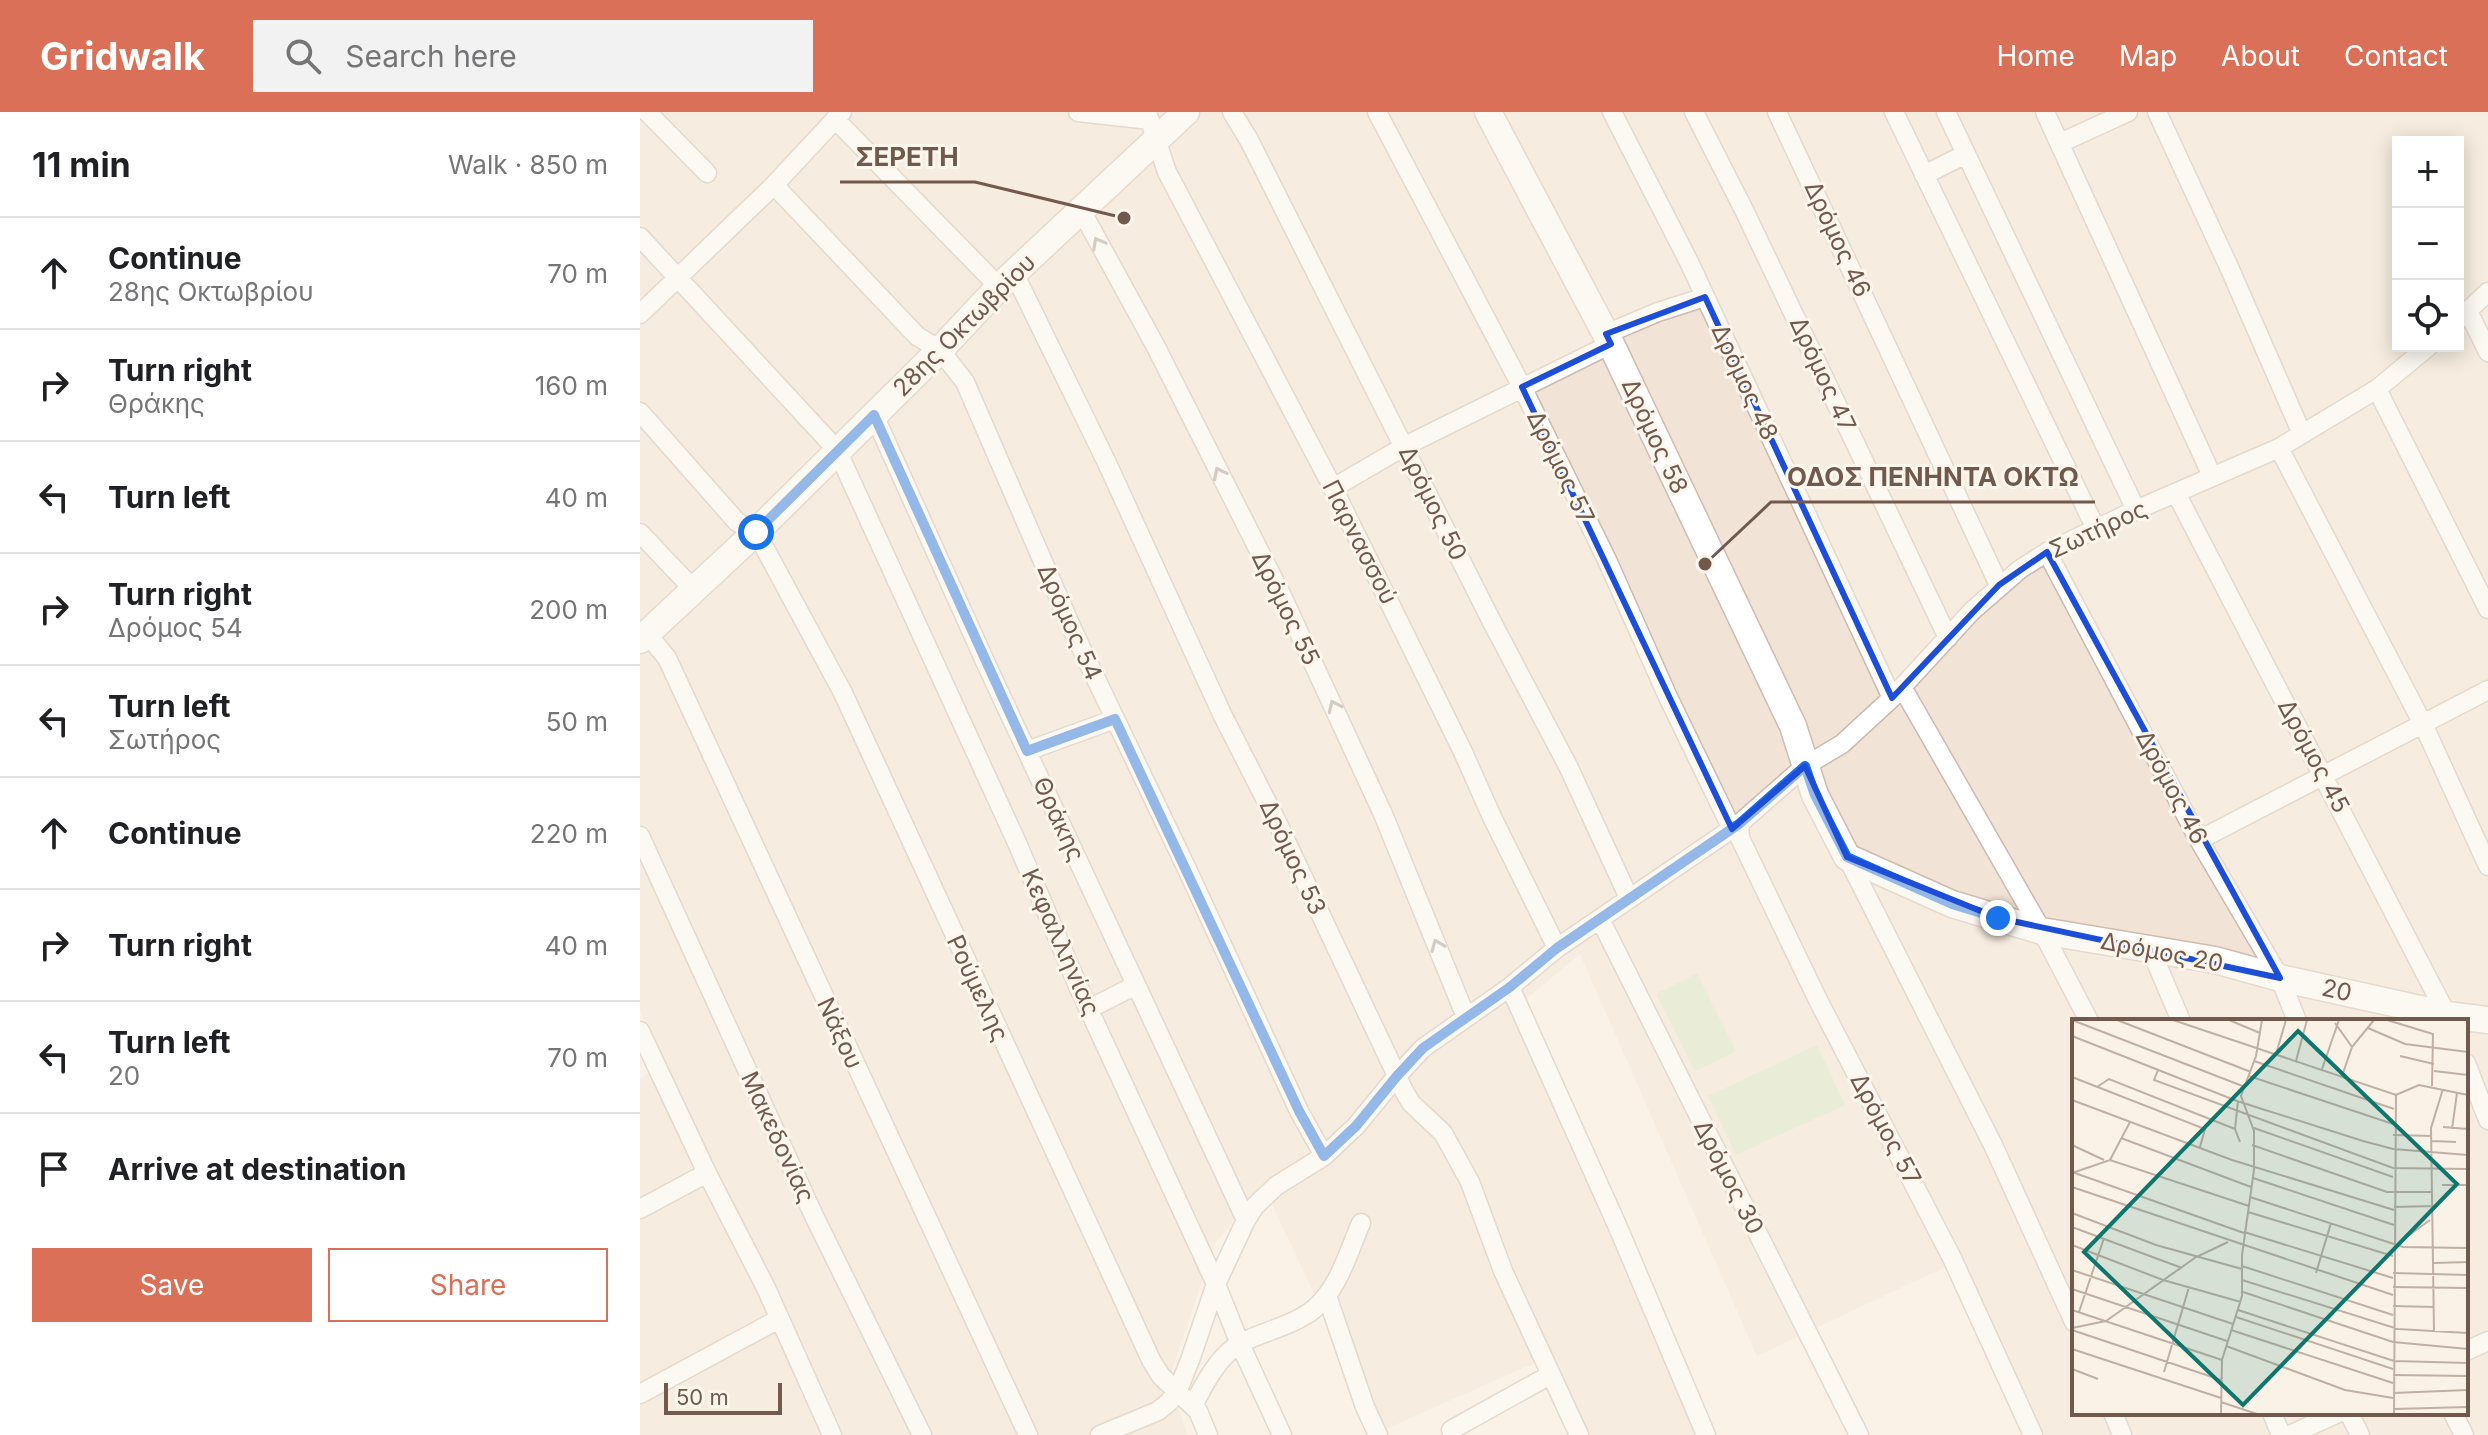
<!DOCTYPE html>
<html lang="en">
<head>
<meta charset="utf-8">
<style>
  :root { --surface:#fff; --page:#f2f2f2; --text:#202124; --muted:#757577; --line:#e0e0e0; --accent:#d97057 }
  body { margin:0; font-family:Inter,sans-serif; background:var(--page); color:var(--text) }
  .controls { position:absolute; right:24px; top:24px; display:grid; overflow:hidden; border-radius:0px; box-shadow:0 4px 20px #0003 }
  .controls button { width:72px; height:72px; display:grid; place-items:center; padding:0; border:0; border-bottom:2px solid var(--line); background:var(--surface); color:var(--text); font:40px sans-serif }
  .scale { position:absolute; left:24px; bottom:20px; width:118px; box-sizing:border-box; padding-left:8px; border:4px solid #72594d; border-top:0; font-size:22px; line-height:28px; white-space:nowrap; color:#72594d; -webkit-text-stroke:6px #fdf6ed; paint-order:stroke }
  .stop { position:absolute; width:24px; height:24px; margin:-18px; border:6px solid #1a73e8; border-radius:50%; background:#fff }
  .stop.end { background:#1a73e8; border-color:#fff; box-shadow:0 2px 8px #0008 }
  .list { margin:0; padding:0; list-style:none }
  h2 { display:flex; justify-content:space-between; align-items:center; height:104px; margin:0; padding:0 32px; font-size:34px }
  h2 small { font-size:26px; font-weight:400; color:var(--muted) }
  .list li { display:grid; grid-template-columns:52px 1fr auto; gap:24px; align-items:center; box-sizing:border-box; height:112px; padding:0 32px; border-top:2px solid var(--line) }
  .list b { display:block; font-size:30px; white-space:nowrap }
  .list p { margin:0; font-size:26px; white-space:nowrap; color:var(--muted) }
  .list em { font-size:26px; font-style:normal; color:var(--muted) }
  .actions { display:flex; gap:16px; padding:24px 32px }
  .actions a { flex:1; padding:18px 0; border:2px solid var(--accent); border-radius:0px; text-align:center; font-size:28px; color:var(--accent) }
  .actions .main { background:var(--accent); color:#fff }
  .icon { flex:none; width:44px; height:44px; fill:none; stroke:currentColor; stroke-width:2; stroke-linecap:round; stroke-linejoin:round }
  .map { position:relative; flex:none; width:1848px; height:1323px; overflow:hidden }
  header { display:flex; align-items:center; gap:48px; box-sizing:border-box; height:112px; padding:0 40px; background:var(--accent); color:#fff }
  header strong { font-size:38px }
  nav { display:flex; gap:44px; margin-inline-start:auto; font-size:28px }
  .search { width:560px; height:72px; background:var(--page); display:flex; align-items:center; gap:20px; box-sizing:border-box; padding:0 28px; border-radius:0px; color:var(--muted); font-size:30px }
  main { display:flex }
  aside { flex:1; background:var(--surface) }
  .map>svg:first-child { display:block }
  .residential { fill:#f1e4d6; fill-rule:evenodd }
  .garden { fill:#d4e7c6 }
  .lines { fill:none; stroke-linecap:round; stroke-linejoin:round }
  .street-casing { stroke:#cbbaae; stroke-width:21 }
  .secondary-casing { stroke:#d0bcae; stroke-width:29 }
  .street { stroke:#fff; stroke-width:18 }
  .secondary { stroke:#fff; stroke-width:26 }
  .oneway { stroke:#aa9b94 }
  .route { stroke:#1a73e8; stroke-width:10 }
  .marked { fill:none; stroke:#1d4ed8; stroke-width:6; stroke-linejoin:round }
  .labels { text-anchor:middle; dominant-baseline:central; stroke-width:6; stroke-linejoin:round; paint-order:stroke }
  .street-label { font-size:24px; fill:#72594d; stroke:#fdf6ed }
  .inset-road { fill:none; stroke:#c0b0a4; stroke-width:2 }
  .view { fill:#0f766e; fill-opacity:0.15; stroke:#0f766e; stroke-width:4 }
  .inset-edge { fill:none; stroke:#72594d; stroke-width:4 }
  .leader { fill:none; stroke:#72594d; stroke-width:3 }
  .callout-dot { fill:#72594d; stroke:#fdf6ed; stroke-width:3 }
  .callout-label { font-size:26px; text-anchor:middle; font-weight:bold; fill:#72594d; stroke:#fdf6ed; stroke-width:6; stroke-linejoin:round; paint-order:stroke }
</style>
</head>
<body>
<header>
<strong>Gridwalk</strong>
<div class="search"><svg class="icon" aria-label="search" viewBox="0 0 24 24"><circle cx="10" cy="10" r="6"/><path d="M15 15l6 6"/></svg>Search here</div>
<nav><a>Home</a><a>Map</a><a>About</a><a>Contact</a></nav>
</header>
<main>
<aside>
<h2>11 min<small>Walk · 850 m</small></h2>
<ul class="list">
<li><svg class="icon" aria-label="ahead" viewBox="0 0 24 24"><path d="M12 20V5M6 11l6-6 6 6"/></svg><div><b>Continue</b><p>28ης Οκτωβρίου</p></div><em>70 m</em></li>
<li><svg class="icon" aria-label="right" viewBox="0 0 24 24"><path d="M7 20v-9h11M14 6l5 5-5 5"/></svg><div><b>Turn right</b><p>Θράκης</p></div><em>160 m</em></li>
<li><svg class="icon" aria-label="left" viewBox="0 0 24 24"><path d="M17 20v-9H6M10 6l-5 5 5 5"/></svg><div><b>Turn left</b></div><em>40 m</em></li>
<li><svg class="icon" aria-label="right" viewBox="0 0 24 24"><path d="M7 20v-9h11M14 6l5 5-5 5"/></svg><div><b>Turn right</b><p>Δρόμος 54</p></div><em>200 m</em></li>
<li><svg class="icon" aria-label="left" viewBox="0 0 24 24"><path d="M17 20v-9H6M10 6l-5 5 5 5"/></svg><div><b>Turn left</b><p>Σωτήρος</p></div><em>50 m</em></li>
<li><svg class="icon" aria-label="ahead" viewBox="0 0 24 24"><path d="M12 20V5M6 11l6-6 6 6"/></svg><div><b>Continue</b></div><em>220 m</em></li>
<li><svg class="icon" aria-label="right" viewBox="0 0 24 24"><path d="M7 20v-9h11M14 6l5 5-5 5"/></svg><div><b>Turn right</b></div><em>40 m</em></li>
<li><svg class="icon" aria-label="left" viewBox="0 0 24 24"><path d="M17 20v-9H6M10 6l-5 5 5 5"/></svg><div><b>Turn left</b><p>20</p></div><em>70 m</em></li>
<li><svg class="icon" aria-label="arrive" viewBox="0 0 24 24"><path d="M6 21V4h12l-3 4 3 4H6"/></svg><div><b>Arrive at destination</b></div></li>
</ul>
<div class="actions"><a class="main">Save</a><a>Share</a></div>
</aside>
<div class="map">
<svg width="1848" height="1323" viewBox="0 0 1848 1323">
  <rect width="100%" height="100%" fill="#faf2e7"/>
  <path class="residential" d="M0,0H1848V1323H1377L1391,1316L1311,1152L1117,1244L940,842L879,893L1069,1323H942L906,1246L739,1320L622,1071L574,1133L529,1266L547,1323H0V966L26,952L0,899ZM1758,30H1818V234H1758ZM1434,909H1826V1301H1434Z"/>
  <path class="garden" d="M1057,861L1096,939L1055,959L1016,882Z
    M1177,933L1205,993L1096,1043L1068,984Z"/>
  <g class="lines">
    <g class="street-casing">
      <path id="street" d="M7,0L67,61
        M438,0L510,8
        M507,0L527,60L693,376L823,640L852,705L917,836
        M592,0L609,28L853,512L928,654L989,786
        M737,0L882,275L967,448L1028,585L1092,717
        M972,0L1049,150L1252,586
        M1054,0L1105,100L1308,526
        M1137,0L1359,473
        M1254,0L1456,417
        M1306,0L1496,398
        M1405,0L1572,364
        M1517,0L1589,155L1662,322
        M195,7L359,175
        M1420,31L1488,0
        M1284,63L1326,42
        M134,73L277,224L300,238L325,270L434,521L547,757L659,999L684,1044
        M441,98L515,233L642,484L743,702L826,905
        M0,125L197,338L378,733L438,874L576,1172L600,1232L642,1323
        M374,161L467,351L582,602L637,710L764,979L771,991L803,1021L830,1070L863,1159L939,1323
        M1828,199L1848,240
        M0,202L134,73L202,0
        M1818,208L1848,180
        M966,222L1018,200L1065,185
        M1737,277L1848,497
        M0,300L97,410L116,420L203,581L512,1250L521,1264L558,1299L568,1323
        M234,303L348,556L606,1108
        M1639,336L1783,612L1848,754
        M693,376L765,334L971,232
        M1536,381L1810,909
        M0,421L55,479
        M1407,440L1559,728L1640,866L1657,909
        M7,522L27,546L388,1323
        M1262,575L1402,819L1449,909
        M387,639L475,607
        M1099,712L1100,726L1178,888L1312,1146L1393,1323
        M0,724L175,1106L282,1323
        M1559,728L1848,578
        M1207,745L1353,1033L1434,1210
        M960,807L1219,1323
        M1510,836L1541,909
        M870,875L977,1113L1066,1323
        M449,897L496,873
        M0,919L67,1061L126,1176L192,1323
        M1826,951L1848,1008
        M0,1097L67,1061
        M687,1184L725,1295L738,1323
        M1826,1239L1848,1229
        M0,1282L139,1207
        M553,1294C564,1272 579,1243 601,1231C624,1219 653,1214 674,1197C699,1176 708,1141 721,1111
        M1473,1301L1482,1323
        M1632,1301L1641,1323
        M1709,1301L1720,1323
        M1813,1301L1824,1323
        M460,1323L518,1299L529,1290L538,1278L550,1248L576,1172L606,1108L615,1094L636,1074L684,1044L716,1014L757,964L783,936L870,875L917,836L1099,712L1165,654L1202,632L1252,586L1332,499L1379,458L1407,440L1496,398L1639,336L1737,277L1789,234
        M813,1323L811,1318L910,1263
        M1650,1323L1698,1301"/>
    </g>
    <g class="secondary-casing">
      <path id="secondary" d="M848,0L971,232L1153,614L1175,683L1207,745L1312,792L1402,819L1575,848L1640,866L1807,903L1848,908
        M0,528L116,420L300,238L359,175L546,0"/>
    </g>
    <use href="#street" class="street"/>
    <use href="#secondary" class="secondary"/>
  </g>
  <defs><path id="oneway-chevron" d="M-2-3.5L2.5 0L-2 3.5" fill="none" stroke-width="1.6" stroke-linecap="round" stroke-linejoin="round" transform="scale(2)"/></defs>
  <g class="oneway">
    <use href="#oneway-chevron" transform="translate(458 131) rotate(-119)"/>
    <use href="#oneway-chevron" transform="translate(579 361) rotate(-117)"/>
    <use href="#oneway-chevron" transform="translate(694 594) rotate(-115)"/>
    <use href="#oneway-chevron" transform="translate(797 833) rotate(-112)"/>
  </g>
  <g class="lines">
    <path class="route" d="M116,420L234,303L387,639L475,607L659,999L684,1044L716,1014L757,964L783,936L870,875L917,836L1099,712L1165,654L1175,683L1207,745L1312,792L1358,806"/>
  </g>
  <path d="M0 0H1848V1323H0ZM1065,185L1252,586L1359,473L1407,440L1640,866L1358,806L1207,745L1165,654L1092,717L882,275L971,232L966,222Z" fill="#faf2e7" fill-opacity=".55" fill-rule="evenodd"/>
  <path class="marked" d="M1065,185L1252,586L1359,473L1407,440L1640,866L1358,806L1207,745L1165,654L1092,717L882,275L971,232L966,222Z"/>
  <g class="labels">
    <g class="street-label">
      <text transform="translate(1198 127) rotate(65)">Δρόμος 46</text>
      <text transform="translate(324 213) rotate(-45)">28ης Οκτωβρίου</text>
      <text transform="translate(1183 262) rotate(65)">Δρόμος 47</text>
      <text transform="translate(1105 270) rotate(65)">Δρόμος 48</text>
      <text transform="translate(1015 324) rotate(65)">Δρόμος 58</text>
      <text transform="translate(921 355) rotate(64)">Δρόμος 57</text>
      <text transform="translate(793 391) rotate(64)">Δρόμος 50</text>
      <text transform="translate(1458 417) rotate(-25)">Σωτήρος</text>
      <text transform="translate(720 430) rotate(63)">Παρνασσού</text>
      <text transform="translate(646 496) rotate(64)">Δρόμος 55</text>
      <text transform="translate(430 510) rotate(66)">Δρόμος 54</text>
      <text transform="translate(1674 644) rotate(62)">Δρόμος 45</text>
      <text transform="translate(1532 675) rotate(62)">Δρόμος 46</text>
      <text transform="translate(419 707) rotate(65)">Θράκης</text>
      <text transform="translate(653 745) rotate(65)">Δρόμος 53</text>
      <text transform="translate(421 830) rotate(66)">Κεφαλληνίας</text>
      <text transform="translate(1522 840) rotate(11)">Δρόμος 20</text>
      <text transform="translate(338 876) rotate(65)">Ρούμελης</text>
      <text transform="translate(1697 878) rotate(13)">20</text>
      <text transform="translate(200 921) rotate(65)">Νάξου</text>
      <text transform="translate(1246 1017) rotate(62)">Δρόμος 57</text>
      <text transform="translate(138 1025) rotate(65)">Μακεδονίας</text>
      <text transform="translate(1089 1065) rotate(63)">Δρόμος 30</text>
    </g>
  </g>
  <g transform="translate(1432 907)">
    <rect width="396" height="396" fill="#faf2e7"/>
    <path class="inset-road" d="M0,1L173,68M45,1L179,53M101,1L324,76L347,66L396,76M157,1L188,14M315,1L361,15L360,67M263,4L280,28M296,9L333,25L396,33M0,17L165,82L291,122L321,130L396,136M204,35L214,1M328,37L362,45M182,42L322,90M224,42L235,1M250,50L267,1M86,51L82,61L321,149L396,150M362,52L396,56M177,57L321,105M270,57L280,28L302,1M0,58L133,110L128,128M25,68L37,60L163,110M0,81L160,141L322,191M166,82L163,110L168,123M371,108L396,110M182,109L321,158M380,110L385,74M321,116L360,117M49,119L179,168M360,122L384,123M0,126L32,141M180,126L315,173H360M38,141L58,103M0,153L172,214M0,154L38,141L177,187M181,159L322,206M370,166H396M0,168L321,276M178,178L331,228L396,229M322,188L361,187M176,193L321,237M0,194L84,226L170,250M0,208L110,249M172,213L321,259M325,225L358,201M0,226L91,261L169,283M362,244L396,243M170,247L321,296M0,251L161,305M244,254L259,204M321,254L396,256M170,261L326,310L396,314M321,268L396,269M0,270L155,322M171,273L321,323L396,330M321,287L362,288M0,291L150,341M166,291L322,342L396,344M7,293L32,219M164,298L321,350M0,309L34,302L124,238L156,223M0,311L149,361M159,311L321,364M362,312L359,109L371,70M154,327L273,371L321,379M0,330L149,379M0,350L26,360M92,353L117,268M321,356L396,357M321,374L396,371M149,383L185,395M322,390L396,388M149,395L150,341L170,277V236L182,151V112L169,77L184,37L190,1M322,395L324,76"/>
    <path class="view" d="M226,12L385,165L171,386L12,233Z"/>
    <rect width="396" height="396" class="inset-edge"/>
  </g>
  <path class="leader" d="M484 106L335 70H200M1065 452L1131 390H1455"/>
  <g class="callout-dot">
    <circle cx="484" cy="106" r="8"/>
    <circle cx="1065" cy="452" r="8"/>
  </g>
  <g class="callout-label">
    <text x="267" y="54">ΣΕΡΕΤΗ</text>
    <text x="1293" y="374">ΟΔΟΣ ΠΕΝΗΝΤΑ ΟΚΤΩ</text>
  </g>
</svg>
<div class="controls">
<button>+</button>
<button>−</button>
<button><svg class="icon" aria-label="locate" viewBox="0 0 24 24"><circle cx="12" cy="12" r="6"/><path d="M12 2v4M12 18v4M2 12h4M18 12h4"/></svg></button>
</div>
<div class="scale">50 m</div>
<div class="stop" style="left:116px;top:420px"></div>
<div class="stop end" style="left:1358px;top:806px"></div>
</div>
</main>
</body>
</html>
